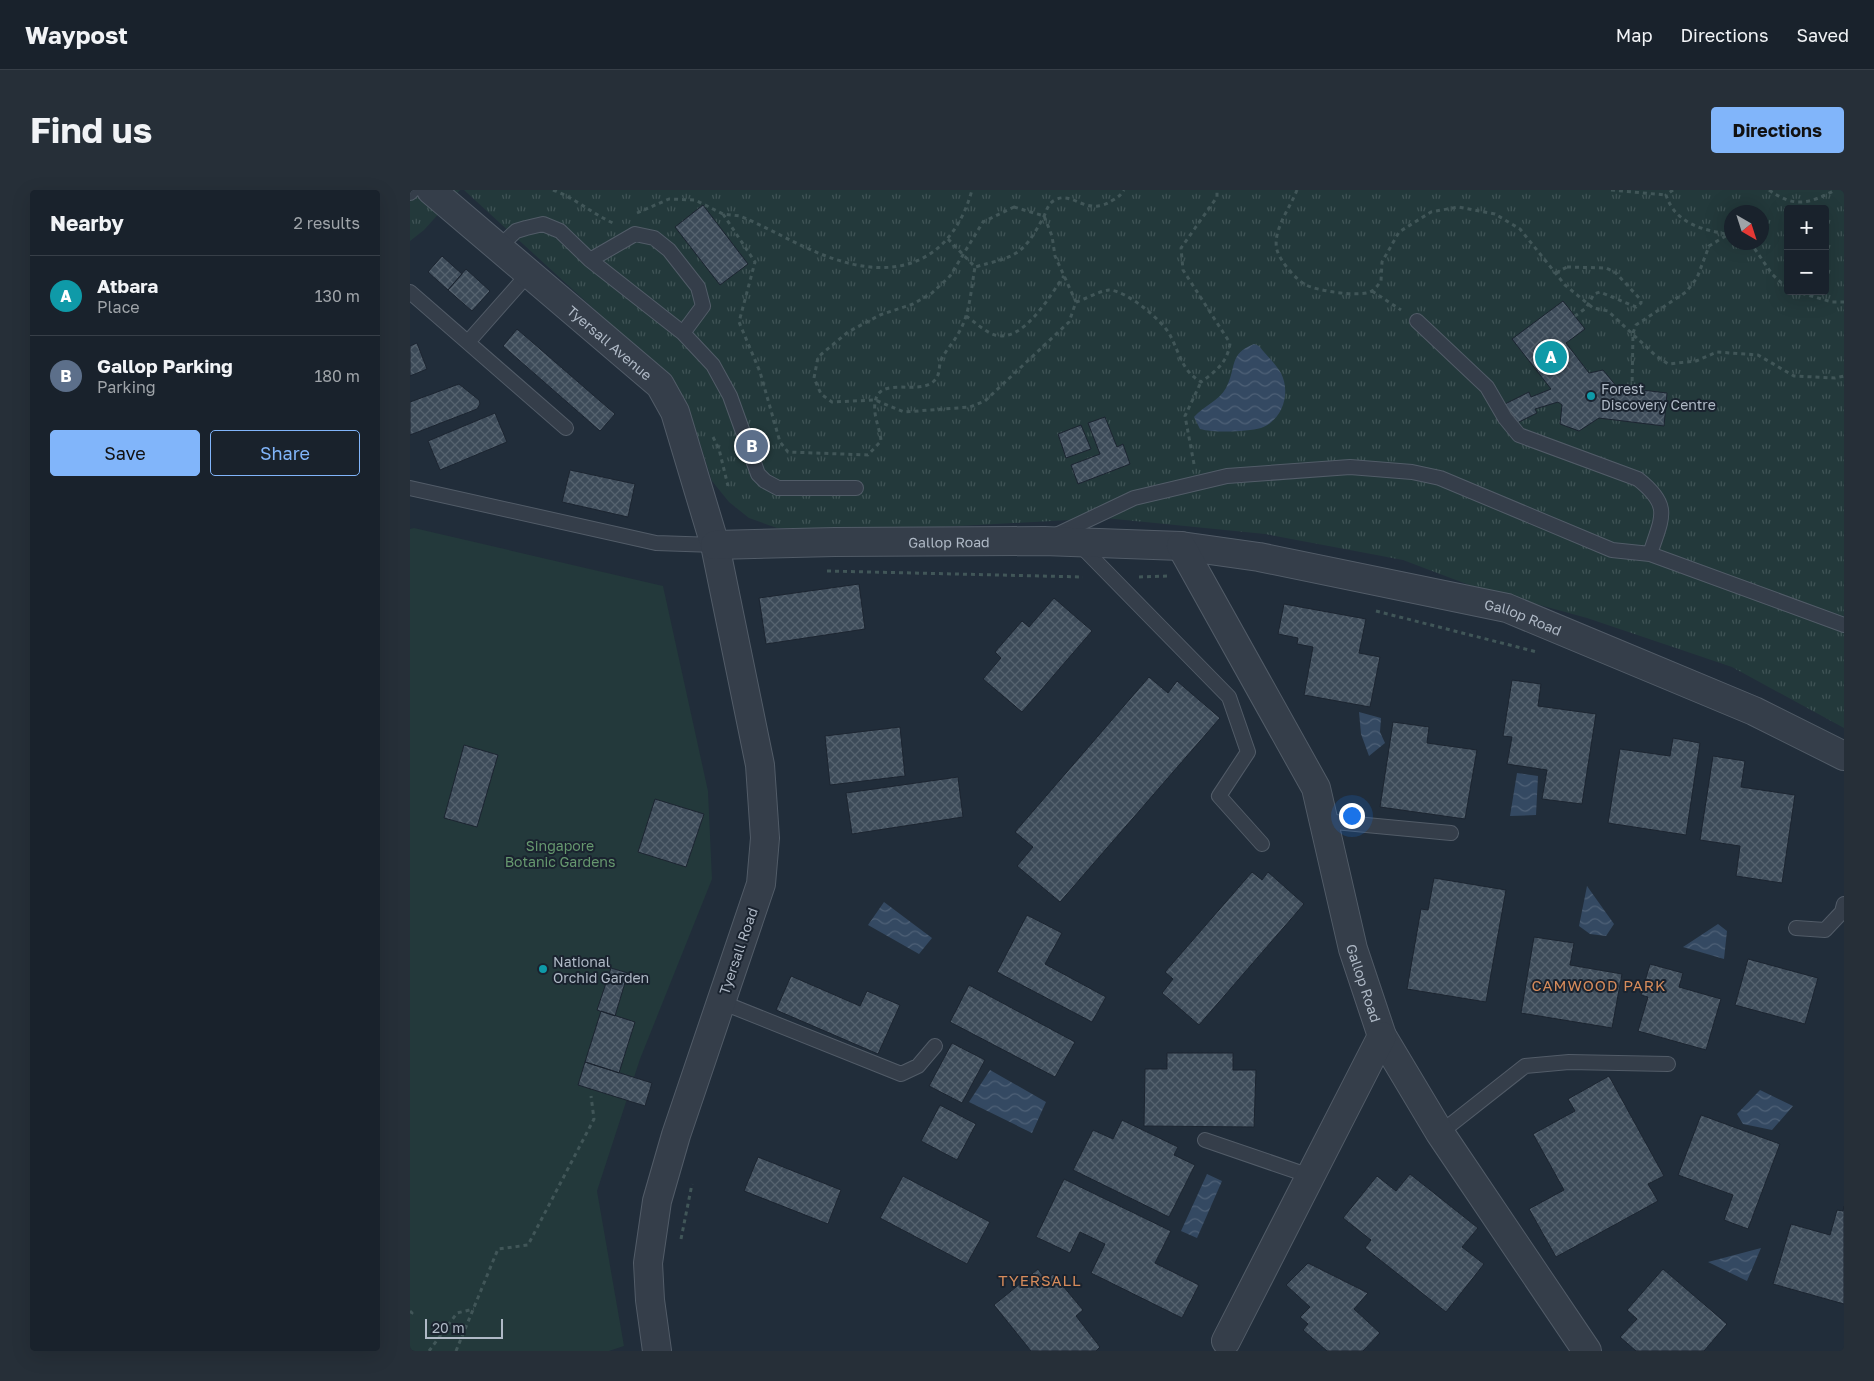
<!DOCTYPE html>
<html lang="en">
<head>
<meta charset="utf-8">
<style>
  :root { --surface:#19222c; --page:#262f38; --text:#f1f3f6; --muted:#9fa4a9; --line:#373f48; --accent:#81b5fa }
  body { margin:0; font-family:"Golos Text",sans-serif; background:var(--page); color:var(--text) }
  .controls { position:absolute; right:15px; top:15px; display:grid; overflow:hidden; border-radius:5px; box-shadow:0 5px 20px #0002 }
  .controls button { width:45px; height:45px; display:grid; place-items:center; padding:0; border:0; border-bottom:1px solid var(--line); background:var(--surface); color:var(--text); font:25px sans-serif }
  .compass { position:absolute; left:1314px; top:15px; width:45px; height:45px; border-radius:50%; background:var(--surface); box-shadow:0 5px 20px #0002; rotate:141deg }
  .scale { position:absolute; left:15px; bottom:12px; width:78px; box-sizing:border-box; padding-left:5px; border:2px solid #afb9c6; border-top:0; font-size:14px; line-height:18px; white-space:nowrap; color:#afb9c6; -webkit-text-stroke:4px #1a232f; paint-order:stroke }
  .you { position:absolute; left:941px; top:625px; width:18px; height:18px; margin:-12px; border:4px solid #fff; border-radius:50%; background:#1a73e8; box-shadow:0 0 0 8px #1a73e833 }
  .badge { display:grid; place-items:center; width:32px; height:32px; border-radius:50%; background:var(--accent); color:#fff; font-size:16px; font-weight:700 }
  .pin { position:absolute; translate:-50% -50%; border:2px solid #fff; box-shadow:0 1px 5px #0006 }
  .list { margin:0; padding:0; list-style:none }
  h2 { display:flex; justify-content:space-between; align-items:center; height:65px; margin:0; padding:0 20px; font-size:21px }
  h2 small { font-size:16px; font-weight:400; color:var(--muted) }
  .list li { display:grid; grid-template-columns:32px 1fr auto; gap:15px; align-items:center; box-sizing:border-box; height:80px; padding:0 20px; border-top:1px solid var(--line) }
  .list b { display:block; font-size:19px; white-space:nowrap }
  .list p { margin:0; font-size:16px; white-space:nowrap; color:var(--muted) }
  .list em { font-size:16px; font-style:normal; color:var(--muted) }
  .actions { display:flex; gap:10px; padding:15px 20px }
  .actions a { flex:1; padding:11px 0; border:1px solid var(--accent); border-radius:5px; text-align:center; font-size:18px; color:var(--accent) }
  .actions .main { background:var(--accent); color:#111 }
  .map { position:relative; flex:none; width:1434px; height:1161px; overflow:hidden; border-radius:5px }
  header { display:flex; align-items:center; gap:30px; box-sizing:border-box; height:70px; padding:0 25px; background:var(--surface); border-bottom:1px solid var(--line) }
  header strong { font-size:24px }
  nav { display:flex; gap:28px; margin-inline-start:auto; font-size:18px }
  .intro { display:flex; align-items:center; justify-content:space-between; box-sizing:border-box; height:120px; padding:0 30px }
  h1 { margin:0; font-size:35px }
  .button { padding:12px 22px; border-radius:5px; background:var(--accent); color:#111; font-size:18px; font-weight:700 }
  main { display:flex; gap:30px; padding:0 30px }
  aside { flex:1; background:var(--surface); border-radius:5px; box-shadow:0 5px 20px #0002 }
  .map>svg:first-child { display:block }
  .grass { fill:url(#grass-tufts); fill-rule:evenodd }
  .garden { fill:#23393b }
  .water { fill:url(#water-waves) }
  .building { fill:url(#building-cross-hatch); stroke:#1c2531 }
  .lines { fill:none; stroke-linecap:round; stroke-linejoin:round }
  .lane-casing { stroke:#525c68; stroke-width:16 }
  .street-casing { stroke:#525c68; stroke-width:30 }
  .path { stroke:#415658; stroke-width:3; stroke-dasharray:4 4; stroke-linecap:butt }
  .lane { stroke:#353e4a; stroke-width:14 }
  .street { stroke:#353e4a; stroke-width:28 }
  .path-bridge { stroke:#415658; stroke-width:3; stroke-dasharray:4 4; stroke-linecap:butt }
  .culture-dot { fill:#0f9aa8; stroke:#1a232f; stroke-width:2 }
  .labels { text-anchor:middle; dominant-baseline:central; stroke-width:4; stroke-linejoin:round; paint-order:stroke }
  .street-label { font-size:14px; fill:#afb9c6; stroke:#1a232f }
  .poi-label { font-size:14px; fill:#afb9c6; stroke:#1a232f; text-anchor:start }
  .park-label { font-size:14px; fill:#66986f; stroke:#1a232f }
  .neighbourhood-label { font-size:15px; letter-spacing:1px; fill:#d68b5b; stroke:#1a232f }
</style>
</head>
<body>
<header>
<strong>Waypost</strong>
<nav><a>Map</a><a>Directions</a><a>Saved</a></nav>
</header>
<div class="intro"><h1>Find us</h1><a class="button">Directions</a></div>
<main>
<aside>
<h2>Nearby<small>2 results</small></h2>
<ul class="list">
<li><span class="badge" style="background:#0f9aa8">A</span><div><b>Atbara</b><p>Place</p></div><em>130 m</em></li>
<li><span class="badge" style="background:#5c6f8a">B</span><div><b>Gallop Parking</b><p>Parking</p></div><em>180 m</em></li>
</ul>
<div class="actions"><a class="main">Save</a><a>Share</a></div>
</aside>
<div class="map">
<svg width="1434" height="1161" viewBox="0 0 1434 1161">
  <defs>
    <pattern id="grass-tufts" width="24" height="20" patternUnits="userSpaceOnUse" patternTransform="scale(1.25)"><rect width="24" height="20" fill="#23393b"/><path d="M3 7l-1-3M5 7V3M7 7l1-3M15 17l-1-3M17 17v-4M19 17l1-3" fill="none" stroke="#405456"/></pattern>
    <pattern id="water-waves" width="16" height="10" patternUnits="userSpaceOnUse" patternTransform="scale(1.25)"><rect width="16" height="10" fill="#344962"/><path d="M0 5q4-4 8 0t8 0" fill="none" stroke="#4f6177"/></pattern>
    <pattern id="building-cross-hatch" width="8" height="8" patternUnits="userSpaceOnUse" patternTransform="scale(1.25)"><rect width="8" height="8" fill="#3d4b59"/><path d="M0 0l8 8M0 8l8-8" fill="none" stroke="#56636f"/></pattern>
  </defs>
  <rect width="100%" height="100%" fill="#212d3a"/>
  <path class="grass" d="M0,0H50L14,40L0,51Z
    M54,0H1434V538L1322,477L1177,428L1067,398L993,370L855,344L695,328L513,338H367L339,328L319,312L302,291L278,216L256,185ZM1378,19H1415V101H1378ZM1322,22H1352V52H1322Z"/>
  <path class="garden" d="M4,338L253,396L298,601L302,689L230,869L187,1001L214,1156L199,1161H0V339Z"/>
  <path class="water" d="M844,154L849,156C856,165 866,174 871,183C881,203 873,230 851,238C837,242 804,243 790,239L784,227C793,216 809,211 816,198C827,178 818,164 844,154Z
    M949,522L971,528L970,542L975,553L959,566L951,544Z
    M1107,583L1128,586L1126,625L1100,626Z
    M1177,696L1204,734L1196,746L1180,744L1169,736Z
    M474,712L522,748L509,764L458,735Z
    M1308,734L1317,741L1314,769L1273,757Z
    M580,880L636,912L622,943L559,912Z
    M1350,900L1383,916L1362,940L1333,934L1327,924Z
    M797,984L812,991L787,1048L771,1041Z
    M1351,1058L1337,1091L1298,1072Z"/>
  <path class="building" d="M293,15L338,74L310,95L265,37Z
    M32,66L52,84L38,100L18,82Z
    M56,79L80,101L62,121L38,100Z
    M1153,111L1175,139L1156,153L1179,183L1193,180L1207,197L1257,203L1254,236L1189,228L1169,241L1150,234L1152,215L1148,212L1125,219L1127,223L1105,234L1095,214L1119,202L1121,207L1141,199L1102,149Z
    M107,139L205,224L190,241L93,156Z
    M7,153L17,179L0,186V156Z
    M49,194L69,210L70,214L67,219L0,245V212Z
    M85,223L97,252L30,280L18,251Z
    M695,227L707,257L713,254L720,274L668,294L661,275L690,264L678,233Z
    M671,235L681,259L656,268L648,244Z
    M160,280L225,294L218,327L152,312Z
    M449,394L455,439L356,454L349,408Z
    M644,408L682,441L612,522L573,489L591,468L585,462L612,431L619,437Z
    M874,414L956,429L949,463L970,467L960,517L894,505L903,457L887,454L888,448L868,444Z
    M739,487L758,503L767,491L810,528L650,712L607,676L623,657L605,642Z
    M1102,490L1131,494L1128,516L1186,524L1172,614L1132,609L1137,580L1097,574L1102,547L1093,546Z
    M983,532L1019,537L1017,553L1067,560L1055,629L970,617Z
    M490,537L495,586L420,595L415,546Z
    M1263,548L1290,553L1276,645L1198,633L1210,559L1260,566Z
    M54,555L88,565L67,637L34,628Z
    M1303,566L1335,571L1331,597L1385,605L1372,693L1326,686L1330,656L1290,650Z
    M548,587L553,627L442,644L436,603Z
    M245,609L294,624L276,677L228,662Z
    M842,682L852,690L858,682L894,714L789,835L752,803L763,789L755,782Z
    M1024,688L1096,700L1076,812L997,799L1011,719L1018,720Z
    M617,725L652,743L635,774L696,807L682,832L587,782Z
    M1124,747L1164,753L1160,775L1212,784L1202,838L1111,823Z
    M1338,769L1408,788L1395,834L1325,815Z
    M1240,774L1273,783L1269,797L1311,809L1296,860L1228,841L1238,807L1231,805Z
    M201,778L218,783L205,826L187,820Z
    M381,786L450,816L457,801L490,815L468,864L366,820Z
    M559,795L665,852L645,887L540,832Z
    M191,821L225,832L209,883L175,872Z
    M542,853L575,870L552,913L519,896Z
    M757,863H823V880H846L844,937L734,936L735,879H757Z
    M175,872L242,893L235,916L168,895Z
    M1199,886L1254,986L1238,994L1248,1011L1146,1067L1119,1019L1154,1000L1123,944L1165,921L1158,909Z
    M530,915L566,934L547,970L511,951Z
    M1291,925L1370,954L1338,1039L1314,1030L1323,1005L1268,985Z
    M712,930L768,957L764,965L785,975L759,1027L663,980L683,940L703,949Z
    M348,967L431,1000L418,1034L334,1001Z
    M1000,984L1068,1038L1052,1057L1074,1074L1036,1122L955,1058L961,1050L933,1028L967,986L986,1001Z
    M493,986L580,1032L557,1074L470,1028Z
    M654,989L761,1041L745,1073L789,1095L772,1128L681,1083L695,1054L670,1042L660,1063L626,1047Z
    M1434,1016V1114L1363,1094L1381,1034L1420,1045L1427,1020L1433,1021Z
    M898,1073L958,1103L944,1119L970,1143L953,1161H917L893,1140L898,1134L890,1127L900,1117L876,1095Z
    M628,1079L636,1090L643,1084L673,1120L666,1126L690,1157L686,1161H621L584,1115Z
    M1253,1079L1317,1134L1294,1161H1226L1210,1147L1227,1129L1217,1120Z"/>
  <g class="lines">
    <g class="lane-casing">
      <path id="lane" d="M0,3L3,0
        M88,58L106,41L116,38L133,34L150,41L180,70L273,143L303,175L320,206L348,284L355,291L368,298H446
        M180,70L225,44L244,48L259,60L288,97L293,116L273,143
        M0,102L156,238
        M1007,131L1077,197L1095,228L1109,245L1228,289C1262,316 1252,327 1240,364
        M58,152L119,83
        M0,298L246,353L305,355
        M644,346L724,308L817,286L940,277L1002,282L1030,288L1202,360L1240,364L1434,435
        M669,354L819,507L838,562L809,606L852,654
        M914,631L1041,643
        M1386,738L1415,740L1432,722L1434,714
        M311,812L491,884L508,876L525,856
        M1030,943L1115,876L1159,872L1258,874
        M795,950L900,986"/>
    </g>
    <g class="street-casing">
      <g id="street">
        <path id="s1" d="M21,0L250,195L265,222L305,355L350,575L355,648L351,694L266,945L247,1011L238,1073L240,1110L247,1161"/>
        <path id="s2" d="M305,355L425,352L634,351L771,356L849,367L1097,418L1344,521L1434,566"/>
        <path id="s3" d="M771,356L906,598L943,759L972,846L1030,943L1177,1161"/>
        <path d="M816,1151L972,846"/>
      </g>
    </g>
    <path class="path" d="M143,0C165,8 181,23 203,33
      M887,0C880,18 862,41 867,60C870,71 886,90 896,95C908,101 948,107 960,102C965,100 968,95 971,91L972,72L989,42L1021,22L1048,17L1085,24L1110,39L1155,95L1183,118L1198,121L1245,165L1258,174L1286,171L1307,162L1348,165L1384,186L1425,188L1434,186
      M1201,0L1256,5
      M1263,0L1256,5C1266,35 1294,40 1322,45
      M1359,0C1384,18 1399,14 1425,0
      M604,17L634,26L642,46L645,66L666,112L659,132L575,211L560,217L494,222L465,210L422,212L411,204L404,188L408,167L438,142L470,125L503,114L522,103L540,86L573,32Z
      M227,23L259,9L285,10L313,24L330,26C364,40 396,61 431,71C496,91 544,65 562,0
      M313,24L345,72L329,132L350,182L370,252L378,262L458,265L471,251C470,238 463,226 465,213C468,185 509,206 524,191C531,184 528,178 531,170C536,160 543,153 548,144C560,125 561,99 565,77
      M538,49L565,77C605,66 612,67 633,28C637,21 637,14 645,10C663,0 676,28 703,10C708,7 711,5 714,0
      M1340,52L1362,84L1378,99
      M1146,83L1157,77
      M962,101L991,120
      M1384,101L1422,112H1434
      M666,112C676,109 689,101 699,100C716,100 753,131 760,145C770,164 772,181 791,192C805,182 818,172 820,153L773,80L771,58L807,7V0
      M556,126C565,132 575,142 585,145C614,153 640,105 654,86
      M1222,199L1223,143L1226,135L1276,102L1287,88L1299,56L1319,44
      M303,247L309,259L318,296
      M784,274L775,226L791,192
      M417,381L673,387
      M729,387L758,386
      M966,421L1127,462
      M271,1049L282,994
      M0,1121L2,1123L0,1126
      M19,1161L47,1123L64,1119
      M46,1161L88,1059L118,1055L184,929L181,906"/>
    <use href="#lane" class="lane"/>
    <use href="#street" class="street"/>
    <path class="path-bridge" d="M1157,77L1196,78L1205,82L1231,110V113L1226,117L1190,102L1184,104L1176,118L1165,126"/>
  </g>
  <g class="culture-dot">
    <circle cx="1181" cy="206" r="5"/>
    <circle cx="133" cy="779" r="5"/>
  </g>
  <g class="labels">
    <g class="street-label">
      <text stroke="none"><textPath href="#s1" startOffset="235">Tyersall Avenue</textPath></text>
      <text stroke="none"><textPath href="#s2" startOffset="234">Gallop Road</textPath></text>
      <text stroke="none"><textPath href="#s2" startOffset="816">Gallop Road</textPath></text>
      <text transform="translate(328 761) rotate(-71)">Tyersall Road</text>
      <text stroke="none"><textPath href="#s3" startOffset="478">Gallop Road</textPath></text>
    </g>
    <g class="poi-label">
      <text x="1191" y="198">Forest<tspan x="1191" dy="16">Discovery Centre</tspan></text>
      <text x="143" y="771">National<tspan x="143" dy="16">Orchid Garden</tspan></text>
    </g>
    <g class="park-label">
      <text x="150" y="655">Singapore<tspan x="150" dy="16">Botanic Gardens</tspan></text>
    </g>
    <g class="neighbourhood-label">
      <text x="1189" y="795">CAMWOOD PARK</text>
      <text x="630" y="1090">TYERSALL</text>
    </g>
  </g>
</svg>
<div class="controls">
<button>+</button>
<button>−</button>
</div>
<svg class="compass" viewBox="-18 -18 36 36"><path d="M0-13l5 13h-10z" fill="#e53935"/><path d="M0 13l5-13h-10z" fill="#9fa4a9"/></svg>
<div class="scale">20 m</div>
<div class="you"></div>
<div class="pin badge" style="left:1141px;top:167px;background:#0f9aa8">A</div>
<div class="pin badge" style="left:342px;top:256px;background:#5c6f8a">B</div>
</div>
</main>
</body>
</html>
